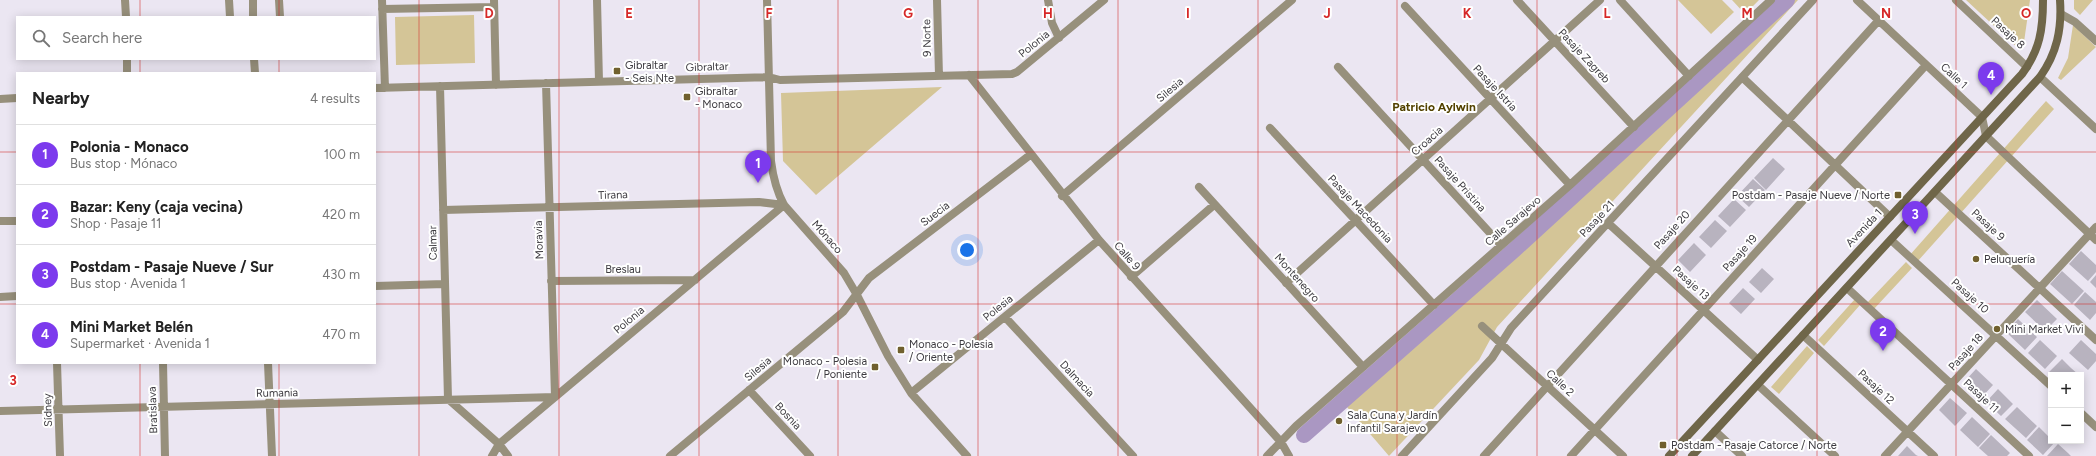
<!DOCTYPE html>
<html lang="en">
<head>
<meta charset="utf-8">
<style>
  :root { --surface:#fff; --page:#f2f2f2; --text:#222; --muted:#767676; --line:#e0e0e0; --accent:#7c3aed }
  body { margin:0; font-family:Figtree,sans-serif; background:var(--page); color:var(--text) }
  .controls { position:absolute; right:12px; bottom:12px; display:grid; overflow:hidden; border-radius:0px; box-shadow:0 2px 10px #0003 }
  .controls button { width:36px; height:36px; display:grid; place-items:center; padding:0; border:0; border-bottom:1px solid var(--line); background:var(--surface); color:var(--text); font:20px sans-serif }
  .you { position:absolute; left:967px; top:250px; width:14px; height:14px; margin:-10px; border:3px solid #fff; border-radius:50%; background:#1a73e8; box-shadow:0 0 0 6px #1a73e833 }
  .badge { display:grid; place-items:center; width:26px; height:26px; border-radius:50%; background:var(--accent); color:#fff; font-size:13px; font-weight:700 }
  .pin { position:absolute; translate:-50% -33px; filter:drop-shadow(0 1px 2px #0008) }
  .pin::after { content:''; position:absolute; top:21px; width:14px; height:12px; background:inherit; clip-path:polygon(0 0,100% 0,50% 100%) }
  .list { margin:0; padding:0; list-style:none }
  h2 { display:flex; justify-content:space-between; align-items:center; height:52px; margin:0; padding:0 16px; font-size:17px }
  h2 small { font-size:13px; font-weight:400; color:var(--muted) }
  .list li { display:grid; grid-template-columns:26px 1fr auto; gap:12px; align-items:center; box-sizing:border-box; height:60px; padding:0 16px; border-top:1px solid var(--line) }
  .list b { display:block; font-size:15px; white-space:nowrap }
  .list p { margin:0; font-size:13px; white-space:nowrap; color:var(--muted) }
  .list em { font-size:13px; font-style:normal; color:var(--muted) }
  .icon { flex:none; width:22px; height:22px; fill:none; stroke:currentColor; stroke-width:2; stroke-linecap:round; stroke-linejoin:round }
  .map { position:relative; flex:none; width:2096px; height:456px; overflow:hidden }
  .search { position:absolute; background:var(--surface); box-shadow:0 2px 10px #0003; left:16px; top:16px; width:360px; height:44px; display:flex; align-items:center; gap:10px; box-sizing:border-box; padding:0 14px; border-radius:0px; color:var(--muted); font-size:15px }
  .panel { position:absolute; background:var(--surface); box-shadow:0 2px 10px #0003; left:16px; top:72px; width:360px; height:292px; border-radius:0px }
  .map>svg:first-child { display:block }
  .green { fill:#d4c597 }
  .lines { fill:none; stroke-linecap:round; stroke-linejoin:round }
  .canal { stroke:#aa97c2; stroke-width:16 }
  .building { fill:#b8b3bf }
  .street { stroke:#97907c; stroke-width:8 }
  .secondary { stroke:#6f6649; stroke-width:8 }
  .grid { fill:none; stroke:#d62828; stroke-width:1; stroke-opacity:0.55 }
  .poi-dot { fill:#70602e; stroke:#fff; stroke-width:1.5 }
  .labels { text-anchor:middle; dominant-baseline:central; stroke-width:4; stroke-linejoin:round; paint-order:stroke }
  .street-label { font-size:11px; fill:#3d3b40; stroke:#fff }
  .poi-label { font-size:11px; fill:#3d3b40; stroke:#fff; text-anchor:start }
  .neighbourhood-label { font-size:12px; font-weight:bold; fill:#534200; stroke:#fff }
  .grid-label { font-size:13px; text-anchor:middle; font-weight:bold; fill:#d62828; stroke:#fff; stroke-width:4; stroke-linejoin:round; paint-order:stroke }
</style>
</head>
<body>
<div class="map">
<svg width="2096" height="456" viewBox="0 0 2096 456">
  <rect width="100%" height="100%" fill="#ebe6f2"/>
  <path class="green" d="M1678,0H1722L1734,12L1711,34Z
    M1732,0H1759L1745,14Z
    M1780,0H1798L1497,327L1479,360L1389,456L1341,400Z
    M1966,0H2030L2024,42L2019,49Z
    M2074,0H2093L2080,15L2074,9Z
    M474,15L475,63L396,65L395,17Z
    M2073,25L2096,47L2061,80L2058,78L2068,58Z
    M942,87L816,195L783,161L781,93Z
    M2046,101L2054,109L1917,262L1909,256Z
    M1906,262L1912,268L1874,309L1867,303Z
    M1855,299L1860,305L1824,346L1818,340Z
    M1807,346L1814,353L1779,394L1771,387Z"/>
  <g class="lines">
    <path class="canal" d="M1304,435L1514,250L1787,0"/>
  </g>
  <path class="building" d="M1773,158L1785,169L1766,190L1754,178Z
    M1753,179L1765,190L1749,207L1737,196Z
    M1734,199L1746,210L1730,227L1718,216Z
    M1715,220L1727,231L1711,248L1699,237Z
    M1694,243L1706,255L1690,272L1678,260Z
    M2081,251L2096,265V272L2088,281L2069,264Z
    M1762,268L1774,279L1761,293L1749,282Z
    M2062,271L2084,291L2072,304L2050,284Z
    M2096,275V288L2090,282Z
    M1743,288L1755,299L1741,314L1729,303Z
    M2085,292L2096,302V313L2090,320L2074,305Z
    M2037,300L2057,319L2045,331L2025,312Z
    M2018,319L2037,337L2025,350L2006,332Z
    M2040,340L2057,356L2045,369L2028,353Z
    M2081,340L2096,354V361L2088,370L2069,353Z
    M2062,359L2071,368L2079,375H2053L2049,372Z
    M1976,369L1993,385L1981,398L1964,382Z
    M1998,389L2013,404L2001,416L1986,402Z
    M1950,398L1967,413L1955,426L1939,410Z
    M2017,407L2037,426L2026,438L2005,419Z
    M1972,417L1990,434L1978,447L1960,430Z
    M2039,427L2051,439V441L2055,442L2043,455L2027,440Z
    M1991,435L2010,453L2007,456H1988L1979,448Z
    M2058,444L2068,453L2071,456H2047Z
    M1907,446L1916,455L1918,456H1898Z"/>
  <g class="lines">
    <path class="street" d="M125,0L126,17
      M229,0L230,17
      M253,0V17
      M279,0L280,17
      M382,0L385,88
      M494,0L496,85
      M597,0L599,81
      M767,0L771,161C773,177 776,190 784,205L844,273L857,295L888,356L911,393L967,456
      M937,0L939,76
      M1048,0L1052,23L1059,38
      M1517,0L1634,127
      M1620,0L1689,76
      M1857,0L1982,117L1986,136L2096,240
      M1956,0L2027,67
      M1405,6L1570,185
      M382,9L494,7
      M2061,14L2075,22L2096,41
      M127,59V73
      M254,59L255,73
      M1338,67L1501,245
      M969,75L1099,240L1281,442L1289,456
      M1742,77L1890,217
      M2040,77L2096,129
      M440,86L448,399L499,444L508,456
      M375,88L769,77L780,80L1012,74L1017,72L1104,0
      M0,99L17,98
      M1270,128L1434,305
      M1199,187L1363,367
      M1935,192L2096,340
      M1062,196L1292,0
      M443,210L759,202L784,205
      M0,221H17
      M1608,223L1758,360
      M1891,240L2051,386
      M1131,277L1214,205
      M551,281L695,280
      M1286,283L1600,0
      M375,286L445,284
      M1847,288L2029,456
      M0,297L17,296
      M1005,317L1133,456
      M1482,326L1623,456
      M1803,335L1934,456
      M57,363L60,456
      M163,363L165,456
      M268,363L272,456
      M1758,385L1835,456
      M749,390L810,456
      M911,393L1099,240
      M0,411L555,397L546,83
      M2081,413L2096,427
      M1715,431L1742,456
      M492,456L499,444L784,205
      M670,456L843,312L869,278L1030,155
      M1267,456L1296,426L1570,185L1771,0
      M1402,456L1492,358L1511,328L1813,0
      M1484,456L1879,20
      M1571,456L1926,65
      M1885,456L2096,227"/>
    <path class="secondary" d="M1669,456L2022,74C2040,50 2043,29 2043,0
      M1692,456L2040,77C2057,53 2062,29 2060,0"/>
  </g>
  <path class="grid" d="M140,0V17M279,0V17M419,0V456M559,0V456M699,0V456M838,0V456M978,0V456M1118,0V456M1258,0V456M1397,0V456M1537,0V456M1677,0V456M1817,0V456M1956,0V456M140,59V73M279,59V73M0,152H17M375,152H2096M0,304H17M375,304H2096M140,363V456M279,363V456"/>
  <g class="poi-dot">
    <rect x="613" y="67" width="8" height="8" rx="2"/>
    <rect x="683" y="93" width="8" height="8" rx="2"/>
    <rect x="1894" y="191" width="8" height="8" rx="2"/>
    <circle cx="1976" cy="259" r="4"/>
    <circle cx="1997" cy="329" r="4"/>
    <rect x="897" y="346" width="8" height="8" rx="2"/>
    <rect x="871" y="363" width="8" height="8" rx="2"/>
    <circle cx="1339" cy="421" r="4"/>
    <rect x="1659" y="441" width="8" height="8" rx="2"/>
  </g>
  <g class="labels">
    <g class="street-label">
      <text transform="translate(2008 33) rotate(43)">Pasaje 8</text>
      <text transform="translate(927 38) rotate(-91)">9 Norte</text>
      <text transform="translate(1034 44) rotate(-39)">Polonia</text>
      <text transform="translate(1584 56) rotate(47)">Pasaje Zagreb</text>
      <text transform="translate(707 67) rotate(-2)">Gibraltar</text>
      <text transform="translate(1954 76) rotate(43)">Calle 1</text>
      <text transform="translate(1495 88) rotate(47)">Pasaje Istria</text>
      <text transform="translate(1170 90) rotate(-40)">Silesia</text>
      <text transform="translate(1427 141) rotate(-42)">Croacia</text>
      <text transform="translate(1460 184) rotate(48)">Pasaje Pristina</text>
      <text transform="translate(613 195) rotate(-2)">Tirana</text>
      <text transform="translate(1360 209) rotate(47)">Pasaje Macedonia</text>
      <text transform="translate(935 214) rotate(-37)">Suecia</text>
      <text transform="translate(1597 219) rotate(-47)">Pasaje 21</text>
      <text transform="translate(1513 221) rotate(-41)">Calle Sarajevo</text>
      <text transform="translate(1988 225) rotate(43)">Pasaje 9</text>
      <text transform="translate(1864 228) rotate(-47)">Avenida 1</text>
      <text transform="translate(1672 230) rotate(-48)">Pasaje 20</text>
      <text transform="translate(827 237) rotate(49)">Mónaco</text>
      <text transform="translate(539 240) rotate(-92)">Moravia</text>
      <text transform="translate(433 243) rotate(-91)">Calmar</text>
      <text transform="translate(1740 253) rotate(-48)">Pasaje 19</text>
      <text transform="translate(1127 256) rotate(49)">Calle 9</text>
      <text x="623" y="269">Breslau</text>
      <text transform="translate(1297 278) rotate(48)">Montenegro</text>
      <text transform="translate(1691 283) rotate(42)">Pasaje 13</text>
      <text transform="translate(1970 296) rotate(42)">Pasaje 10</text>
      <text transform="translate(998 308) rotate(-39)">Polesia</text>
      <text transform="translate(629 320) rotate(-40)">Polonia</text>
      <text transform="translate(1966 352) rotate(-48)">Pasaje 18</text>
      <text transform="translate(758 369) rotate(-40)">Silesia</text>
      <text transform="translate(1077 379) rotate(47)">Dalmacia</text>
      <text transform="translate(1560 383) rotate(43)">Calle 2</text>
      <text transform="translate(1876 387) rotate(43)">Pasaje 12</text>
      <text transform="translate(277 393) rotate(-1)">Rumania</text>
      <text transform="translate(1981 396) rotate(43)">Pasaje 11</text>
      <text transform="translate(48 410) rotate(-92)">Sídney</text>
      <text transform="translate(153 410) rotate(-92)">Bratislava</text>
      <text transform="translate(788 416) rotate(47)">Bosnia</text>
    </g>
    <g class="poi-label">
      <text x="625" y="65">Gibraltar<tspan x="625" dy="13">- Seis Nte</tspan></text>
      <text x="695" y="91">Gibraltar<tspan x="695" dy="13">- Monaco</tspan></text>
      <text x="1890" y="195" text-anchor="end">Postdam - Pasaje Nueve / Norte</text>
      <text x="1984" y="259">Peluquería</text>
      <text x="2005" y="329">Mini Market Vivi</text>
      <text x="909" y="344">Monaco - Polesia<tspan x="909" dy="13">/ Oriente</tspan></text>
      <text x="867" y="361" text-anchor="end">Monaco - Polesia<tspan x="867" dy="13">/ Poniente</tspan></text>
      <text x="1347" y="415">Sala Cuna y Jardín<tspan x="1347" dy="13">Infantil Sarajevo</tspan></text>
      <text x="1671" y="445">Postdam - Pasaje Catorce / Norte</text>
    </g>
    <g class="neighbourhood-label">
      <text x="1434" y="107">Patricio Aylwin</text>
    </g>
  </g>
  <g class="grid-label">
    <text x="489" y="18">D</text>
    <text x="629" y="18">E</text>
    <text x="769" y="18">F</text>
    <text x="908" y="18">G</text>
    <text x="1048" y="18">H</text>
    <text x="1188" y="18">I</text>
    <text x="1327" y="18">J</text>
    <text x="1467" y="18">K</text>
    <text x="1607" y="18">L</text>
    <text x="1747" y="18">M</text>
    <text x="1886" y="18">N</text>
    <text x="2026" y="18">O</text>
    <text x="13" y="385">3</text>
  </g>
</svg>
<div class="controls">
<button>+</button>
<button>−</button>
</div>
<div class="you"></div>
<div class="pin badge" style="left:758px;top:183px">1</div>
<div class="pin badge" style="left:1883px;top:351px">2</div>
<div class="pin badge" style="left:1915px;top:234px">3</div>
<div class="pin badge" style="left:1991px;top:95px">4</div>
<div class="search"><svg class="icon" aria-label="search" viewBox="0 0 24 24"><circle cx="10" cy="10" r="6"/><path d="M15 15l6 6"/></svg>Search here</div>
<section class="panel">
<h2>Nearby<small>4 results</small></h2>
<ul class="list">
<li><span class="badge">1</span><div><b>Polonia - Monaco</b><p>Bus stop · Mónaco</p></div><em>100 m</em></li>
<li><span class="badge">2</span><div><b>Bazar: Keny (caja vecina)</b><p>Shop · Pasaje 11</p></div><em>420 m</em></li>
<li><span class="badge">3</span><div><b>Postdam - Pasaje Nueve / Sur</b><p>Bus stop · Avenida 1</p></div><em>430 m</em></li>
<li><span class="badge">4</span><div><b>Mini Market Belén</b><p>Supermarket · Avenida 1</p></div><em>470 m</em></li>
</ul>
</section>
</div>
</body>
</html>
